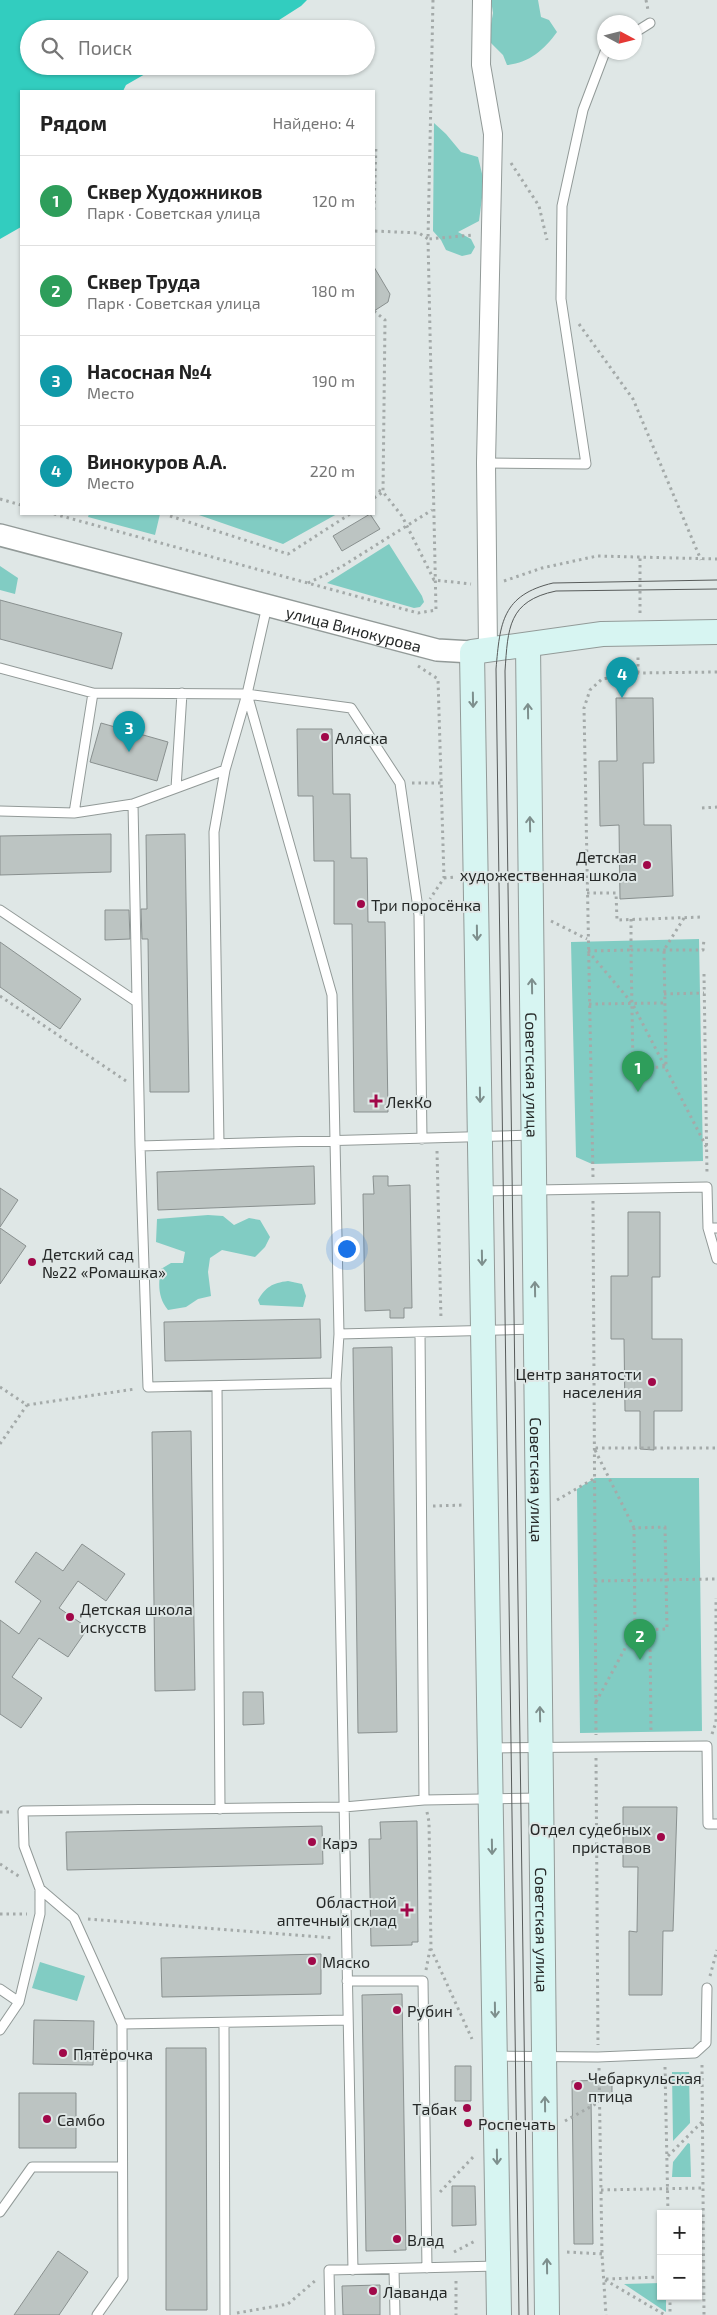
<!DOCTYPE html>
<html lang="ru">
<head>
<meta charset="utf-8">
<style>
  :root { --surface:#fff; --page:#f6f6f6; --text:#222; --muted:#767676; --line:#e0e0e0; --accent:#ea580c }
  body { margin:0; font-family:"Exo 2",sans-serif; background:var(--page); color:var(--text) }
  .controls { position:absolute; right:15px; bottom:15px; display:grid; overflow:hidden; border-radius:0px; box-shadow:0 1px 4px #0004 }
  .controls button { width:45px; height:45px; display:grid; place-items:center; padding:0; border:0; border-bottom:1px solid var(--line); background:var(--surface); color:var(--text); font:25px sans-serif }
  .compass { position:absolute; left:597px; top:15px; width:45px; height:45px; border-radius:50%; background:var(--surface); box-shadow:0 1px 4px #0004; rotate:97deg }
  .you { position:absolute; left:346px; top:1248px; width:18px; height:18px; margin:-12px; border:4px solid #fff; border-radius:50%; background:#1a73e8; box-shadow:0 0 0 8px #1a73e833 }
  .badge { display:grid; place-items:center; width:32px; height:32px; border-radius:50%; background:var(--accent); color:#fff; font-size:16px; font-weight:700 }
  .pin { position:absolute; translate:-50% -41px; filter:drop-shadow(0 1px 2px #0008) }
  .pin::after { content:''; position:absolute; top:26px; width:18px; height:15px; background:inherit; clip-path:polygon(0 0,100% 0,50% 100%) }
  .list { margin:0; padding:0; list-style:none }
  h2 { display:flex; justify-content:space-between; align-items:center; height:65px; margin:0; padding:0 20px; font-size:21px }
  h2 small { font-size:16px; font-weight:400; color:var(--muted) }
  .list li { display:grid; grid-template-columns:32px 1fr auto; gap:15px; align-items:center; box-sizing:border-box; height:90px; padding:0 20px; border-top:1px solid var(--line) }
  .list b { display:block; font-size:19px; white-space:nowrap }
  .list p { margin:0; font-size:16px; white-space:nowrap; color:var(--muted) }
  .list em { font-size:16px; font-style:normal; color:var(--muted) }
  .icon { flex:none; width:28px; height:28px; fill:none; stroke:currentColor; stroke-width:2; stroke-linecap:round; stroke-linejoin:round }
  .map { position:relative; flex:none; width:717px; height:2315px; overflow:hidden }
  .search { position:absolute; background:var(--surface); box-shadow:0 1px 4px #0004; left:20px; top:20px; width:355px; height:55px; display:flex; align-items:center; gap:12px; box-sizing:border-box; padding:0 18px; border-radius:28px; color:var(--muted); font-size:19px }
  .panel { position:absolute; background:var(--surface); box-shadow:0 1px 4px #0004; left:20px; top:90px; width:355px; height:425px; border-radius:0px }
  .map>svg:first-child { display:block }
  .green { fill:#81ccc3 }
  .water { fill:#32cdbf }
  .building { fill:#bcc4c2; stroke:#89908f }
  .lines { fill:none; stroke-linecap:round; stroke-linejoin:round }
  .service-casing { stroke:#929a98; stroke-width:11 }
  .minor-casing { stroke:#929a98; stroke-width:20 }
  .tertiary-casing { stroke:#929a98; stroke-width:24 }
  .secondary-casing { stroke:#929a98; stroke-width:26 }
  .path { stroke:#a4aaa9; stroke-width:3; stroke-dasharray:2.5 4; stroke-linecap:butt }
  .service { stroke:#fff; stroke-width:9 }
  .minor { stroke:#fff; stroke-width:18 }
  .tertiary { stroke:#fff; stroke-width:21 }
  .secondary { stroke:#d7f5f2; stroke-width:24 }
  .tram { stroke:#575b5a; stroke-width:1 }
  .oneway { stroke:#7e8f8d }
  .poi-dot { fill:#a10849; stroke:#dfe7e6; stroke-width:2 }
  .labels { text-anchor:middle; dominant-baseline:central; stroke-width:4; stroke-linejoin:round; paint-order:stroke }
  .street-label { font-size:16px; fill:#262928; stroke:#dfe7e6 }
  .poi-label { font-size:16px; fill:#262928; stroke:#dfe7e6; text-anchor:start }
</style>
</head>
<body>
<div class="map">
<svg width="717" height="2315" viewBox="0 0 717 2315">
  <rect width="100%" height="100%" fill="#dfe7e6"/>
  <path class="green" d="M491,0H538L541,17L549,20L557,32C544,50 529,63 507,65L503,55L491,43L490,30L493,13Z
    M434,123L446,134L461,152L478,157L484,182L479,221L458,232L471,239L475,247L471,254L462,256L446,250L441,240L433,231Z
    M89,514H160L155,535L88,517Z
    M196,514H337L283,544Z
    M389,544L422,596L424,602L420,607L414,608L327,583Z
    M0,566L18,578L15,594L0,590Z
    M699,939L703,1161L592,1164L576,1157L571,942Z
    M208,1215L223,1216L234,1225L249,1218L260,1220L270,1237L265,1247L255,1257L222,1250L210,1258L208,1272L211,1296L198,1299L186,1307L168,1310C158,1298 158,1284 161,1269L171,1263H183L185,1252L156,1242L157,1219Z
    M288,1281L302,1284L306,1296L303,1307L260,1305L258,1300C266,1287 272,1283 288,1281Z
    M595,1478H699L702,1731L580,1733L577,1489Z
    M40,1962L85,1976L77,2001L32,1988Z
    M672,2072H689L690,2123L673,2141Z
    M688,2143L690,2144L691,2177H672L673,2162Z
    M661,2283V2296H666V2312L624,2284Z"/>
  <path class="water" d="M0,0H307L301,6L265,29H29V66H159L126,85L123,91H21V227L0,239Z"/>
  <path class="building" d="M374,267L390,294L388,302L374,311Z
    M370,514L380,529L342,551L333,536Z
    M0,600L122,633L112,669L0,639Z
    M616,698H653L654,763H643L644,825H671L673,896L620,899L619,825L600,826L599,761H617Z
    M101,723L168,742L157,781L90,762Z
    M297,729H332L333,794H350L351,858H367L368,922H385L388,1112H354L352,924H334V861H314L313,796H298Z
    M111,834V872L0,875V836Z
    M185,834L189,1092H150L148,939H142L141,909H147L146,835Z
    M105,910H129L130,939L105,940Z
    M0,942L81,999L60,1029L0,987Z
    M314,1166L315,1204L158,1210L157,1172Z
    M373,1176H388V1186L410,1185L412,1308H404V1318H390V1310L365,1311L363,1194H374Z
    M0,1188L18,1200L0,1227Z
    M628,1212H660V1277H652V1339H682V1411H654V1450L640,1449V1411H625L624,1339H611V1276H628Z
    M0,1228L26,1246L0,1284Z
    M320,1319L321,1358L165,1361L164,1322Z
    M392,1347L397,1732L358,1733L353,1348Z
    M191,1431L195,1690L155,1691L152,1432Z
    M82,1544L125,1574L106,1601L78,1581L59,1608L88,1628L68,1657L39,1638L12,1677L42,1698L21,1728L0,1714V1620L19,1634L41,1601L15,1582L36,1552L63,1571Z
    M243,1692H263L264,1724L243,1725Z
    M623,1807H677L673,1931H663L662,1995H629V1931L637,1932L638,1867H623Z
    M417,1821L418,1942H412V1945L371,1946L369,1839H381L380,1822Z
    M322,1826L323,1864L67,1870L66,1832Z
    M321,1954V1994L162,1997L161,1958Z
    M402,1994L406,2250L366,2251L362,1995Z
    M34,2020L94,2021L93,2065L33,2064Z
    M166,2048H206L207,2310H166Z
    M455,2066H471V2101H455Z
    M612,2080V2097L591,2098L593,2244H574L572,2081Z
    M19,2093H76V2148H19Z
    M452,2186H475L476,2225L452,2226Z
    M58,2251L88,2272L59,2315H14Z
    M380,2285V2315H343L342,2286Z"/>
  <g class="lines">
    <g class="service-casing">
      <path id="service" d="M634,33L650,23
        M486,463L586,464L561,299L562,206L583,110L605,52
        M0,668L93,693L247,694L351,708L400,783L419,915L422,1139
        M247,694L332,995L339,1334L336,1383L353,2270
        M176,788L182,693
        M133,804L140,1146L148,1387L336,1383
        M0,811L74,813L133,804L225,770
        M74,813L93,693
        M0,910L137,1002
        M219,1144L214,832L225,770L247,694L267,606
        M140,1146L533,1135
        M482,1191L707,1187L708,1228H717
        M708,1228L717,1259
        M420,1332L424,1800
        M339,1334L535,1329
        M217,1386L220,1809
        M490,1748L707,1746L708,1824H717
        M40,1889L74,1918L122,2024L123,2278L97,2315
        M347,1981H423L427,2268
        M0,1989L19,2002
        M224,2023L225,2315
        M122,2024L348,2020
        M0,2030L19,2002L40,1914V1889L24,1846L23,1811L344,1807L424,1800L541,1798
        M495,2056L598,2057L695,2053L706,2043L707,1988
        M0,2212L32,2167H122
        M394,2269L395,2315
        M330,2315L329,2270L498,2266"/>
    </g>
    <g class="minor-casing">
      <path id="minor" d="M482,0L481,65L493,134L486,463L488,650"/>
    </g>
    <g class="tertiary-casing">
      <g id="tertiary">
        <path id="s1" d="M0,535L437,650L472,652"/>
      </g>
    </g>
    <g class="secondary-casing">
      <g id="secondary">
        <path id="s2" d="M528,645L547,2315"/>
        <path d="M499,2315L472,652L602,634L717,632"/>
      </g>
    </g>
    <path class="path" d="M433,0L428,239L473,235
      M646,0L648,10
      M511,163L539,206L547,240
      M374,210L376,145
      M374,311L385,320L383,492L374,489
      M579,324L633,399L701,560
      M374,498L383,492L402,516L434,580L471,584
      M0,499L21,505
      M54,514L418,613L436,610L428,239L419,233L374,231
      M170,516L288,554L350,514
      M504,581L542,568L597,556L717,559
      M308,583L341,567L432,510
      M640,613V557
      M418,666L438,679L444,878L430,899
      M638,673V655
      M412,783H441
      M702,808L717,807
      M552,876H586
      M444,878L456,877
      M587,893H616L617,920L703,917
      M684,918L664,950L666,1067L633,1068L631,950H703L704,939
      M551,921L587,939
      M588,951L632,1003L707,1148
      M588,951L631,950V919
      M704,974L707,1174
      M664,994L704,993
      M0,996L126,1081
      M589,1004L665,1003
      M437,1151L441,1320
      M593,1177L584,708L590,690L602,679L638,673L717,672
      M593,1201L596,1735
      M0,1387L27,1405L135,1389
      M0,1444L27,1405
      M557,1500L595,1478
      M433,1506L465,1505
      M665,1527L667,1629L635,1630L634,1528Z
      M634,1528L594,1448H715
      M595,1581L715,1579
      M650,1630L651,1734
      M596,1702L635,1630
      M712,1734L716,1722V1598
      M596,1758L598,2045
      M0,1812H9
      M427,1812L429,1822L431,1949L472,2039
      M0,1864L20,1877
      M0,1914H27
      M88,1919L334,1938
      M426,1970L430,1949
      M710,1976L717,1950
      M702,2065L704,2315
      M665,2067L668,2214
      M599,2068L602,2254L606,2315
      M565,2121L599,2102
      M668,2156L702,2122
      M601,2190L703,2188
      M440,2192L475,2155
      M454,2252L477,2240
      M567,2252L602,2254
      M606,2279L661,2277
      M605,2280L665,2315
      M456,2281V2315
      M670,2296V2315
      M237,2313L288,2304L316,2280"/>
    <use href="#service" class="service"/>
    <use href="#minor" class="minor"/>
    <use href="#tertiary" class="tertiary"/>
    <use href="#secondary" class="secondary"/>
    <path class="tram" d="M519,2315L496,669C500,623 502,595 553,583L717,580
      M528,2315L505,671C508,628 508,601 556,591L717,589"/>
  </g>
  <defs><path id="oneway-shaft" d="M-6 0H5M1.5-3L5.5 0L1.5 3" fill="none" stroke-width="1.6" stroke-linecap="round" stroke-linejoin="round" transform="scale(1.25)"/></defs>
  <g class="oneway">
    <use href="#oneway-shaft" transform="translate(473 700) rotate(89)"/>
    <use href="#oneway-shaft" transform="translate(528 711) rotate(-91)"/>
    <use href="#oneway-shaft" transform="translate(530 824) rotate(-91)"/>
    <use href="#oneway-shaft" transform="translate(477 933) rotate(89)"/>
    <use href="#oneway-shaft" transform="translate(532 986) rotate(-91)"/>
    <use href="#oneway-shaft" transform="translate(480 1095) rotate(89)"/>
    <use href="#oneway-shaft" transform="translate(482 1258) rotate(89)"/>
    <use href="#oneway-shaft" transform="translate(535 1289) rotate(-91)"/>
    <use href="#oneway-shaft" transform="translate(540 1714) rotate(-91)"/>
    <use href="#oneway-shaft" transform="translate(492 1847) rotate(89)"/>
    <use href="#oneway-shaft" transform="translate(495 2010) rotate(89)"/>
    <use href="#oneway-shaft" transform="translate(545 2104) rotate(-91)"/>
    <use href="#oneway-shaft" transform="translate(497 2157) rotate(89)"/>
    <use href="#oneway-shaft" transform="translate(547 2266) rotate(-91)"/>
  </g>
  <g class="poi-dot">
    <circle cx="325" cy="737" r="5"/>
    <circle cx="647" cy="865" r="5"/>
    <circle cx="361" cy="904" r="5"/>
    <path d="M373.5 1093.5h5v5h5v5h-5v5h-5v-5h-5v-5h5z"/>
    <circle cx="32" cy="1262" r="5"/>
    <circle cx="652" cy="1382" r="5"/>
    <circle cx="70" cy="1617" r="5"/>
    <circle cx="661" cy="1837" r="5"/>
    <circle cx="312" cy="1842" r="5"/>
    <path d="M404.5 1902.5h5v5h5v5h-5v5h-5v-5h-5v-5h5z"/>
    <circle cx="312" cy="1961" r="5"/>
    <circle cx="397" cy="2010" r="5"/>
    <circle cx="63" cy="2053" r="5"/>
    <circle cx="578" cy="2086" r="5"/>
    <circle cx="467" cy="2108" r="5"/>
    <circle cx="47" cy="2119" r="5"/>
    <circle cx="468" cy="2123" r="5"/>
    <circle cx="397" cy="2239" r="5"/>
    <circle cx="373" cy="2291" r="5"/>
  </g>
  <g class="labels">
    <g class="street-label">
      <text stroke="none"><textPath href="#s1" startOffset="366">улица Винокурова</textPath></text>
      <text stroke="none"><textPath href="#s2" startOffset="430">Советская улица</textPath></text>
      <text stroke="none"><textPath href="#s2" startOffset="835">Советская улица</textPath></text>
      <text stroke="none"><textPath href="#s2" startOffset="1285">Советская улица</textPath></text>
    </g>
    <g class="poi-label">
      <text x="335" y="737">Аляска</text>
      <text x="637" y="856" text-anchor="end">Детская<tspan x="637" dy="18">художественная школа</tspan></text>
      <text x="371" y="904">Три поросёнка</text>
      <text x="386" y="1101">ЛекКо</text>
      <text x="42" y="1253">Детский сад<tspan x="42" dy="18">№22 «Ромашка»</tspan></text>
      <text x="642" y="1373" text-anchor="end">Центр занятости<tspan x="642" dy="18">населения</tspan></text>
      <text x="80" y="1608">Детская школа<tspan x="80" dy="18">искусств</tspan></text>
      <text x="651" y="1828" text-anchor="end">Отдел судебных<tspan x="651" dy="18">приставов</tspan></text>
      <text x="322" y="1842">Карэ</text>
      <text x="397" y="1901" text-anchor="end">Областной<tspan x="397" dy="18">аптечный склад</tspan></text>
      <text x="322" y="1961">Мяско</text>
      <text x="407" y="2010">Рубин</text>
      <text x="73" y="2053">Пятёрочка</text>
      <text x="588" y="2077">Чебаркульская<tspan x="588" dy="18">птица</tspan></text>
      <text x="457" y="2108" text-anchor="end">Табак</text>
      <text x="57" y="2119">Самбо</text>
      <text x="478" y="2123">Роспечать</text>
      <text x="407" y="2239">Влад</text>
      <text x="383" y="2291">Лаванда</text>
    </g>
  </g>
</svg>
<div class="controls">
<button>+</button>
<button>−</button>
</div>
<svg class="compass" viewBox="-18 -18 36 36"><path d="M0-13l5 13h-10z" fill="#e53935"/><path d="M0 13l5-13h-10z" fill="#767676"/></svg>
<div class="you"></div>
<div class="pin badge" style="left:638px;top:1092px;background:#2e9e5b">1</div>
<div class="pin badge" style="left:640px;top:1660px;background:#2e9e5b">2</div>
<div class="pin badge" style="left:129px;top:752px;background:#0f9aa8">3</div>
<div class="pin badge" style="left:622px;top:698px;background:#0f9aa8">4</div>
<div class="search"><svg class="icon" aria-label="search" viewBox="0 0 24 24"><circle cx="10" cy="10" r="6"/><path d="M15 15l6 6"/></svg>Поиск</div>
<section class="panel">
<h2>Рядом<small>Найдено: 4</small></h2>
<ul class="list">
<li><span class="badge" style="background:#2e9e5b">1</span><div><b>Сквер Художников</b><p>Парк · Советская улица</p></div><em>120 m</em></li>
<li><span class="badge" style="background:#2e9e5b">2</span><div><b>Сквер Труда</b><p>Парк · Советская улица</p></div><em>180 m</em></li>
<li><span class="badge" style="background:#0f9aa8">3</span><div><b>Насосная №4</b><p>Место</p></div><em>190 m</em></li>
<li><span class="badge" style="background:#0f9aa8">4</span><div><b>Винокуров А.А.</b><p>Место</p></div><em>220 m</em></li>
</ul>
</section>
</div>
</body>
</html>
